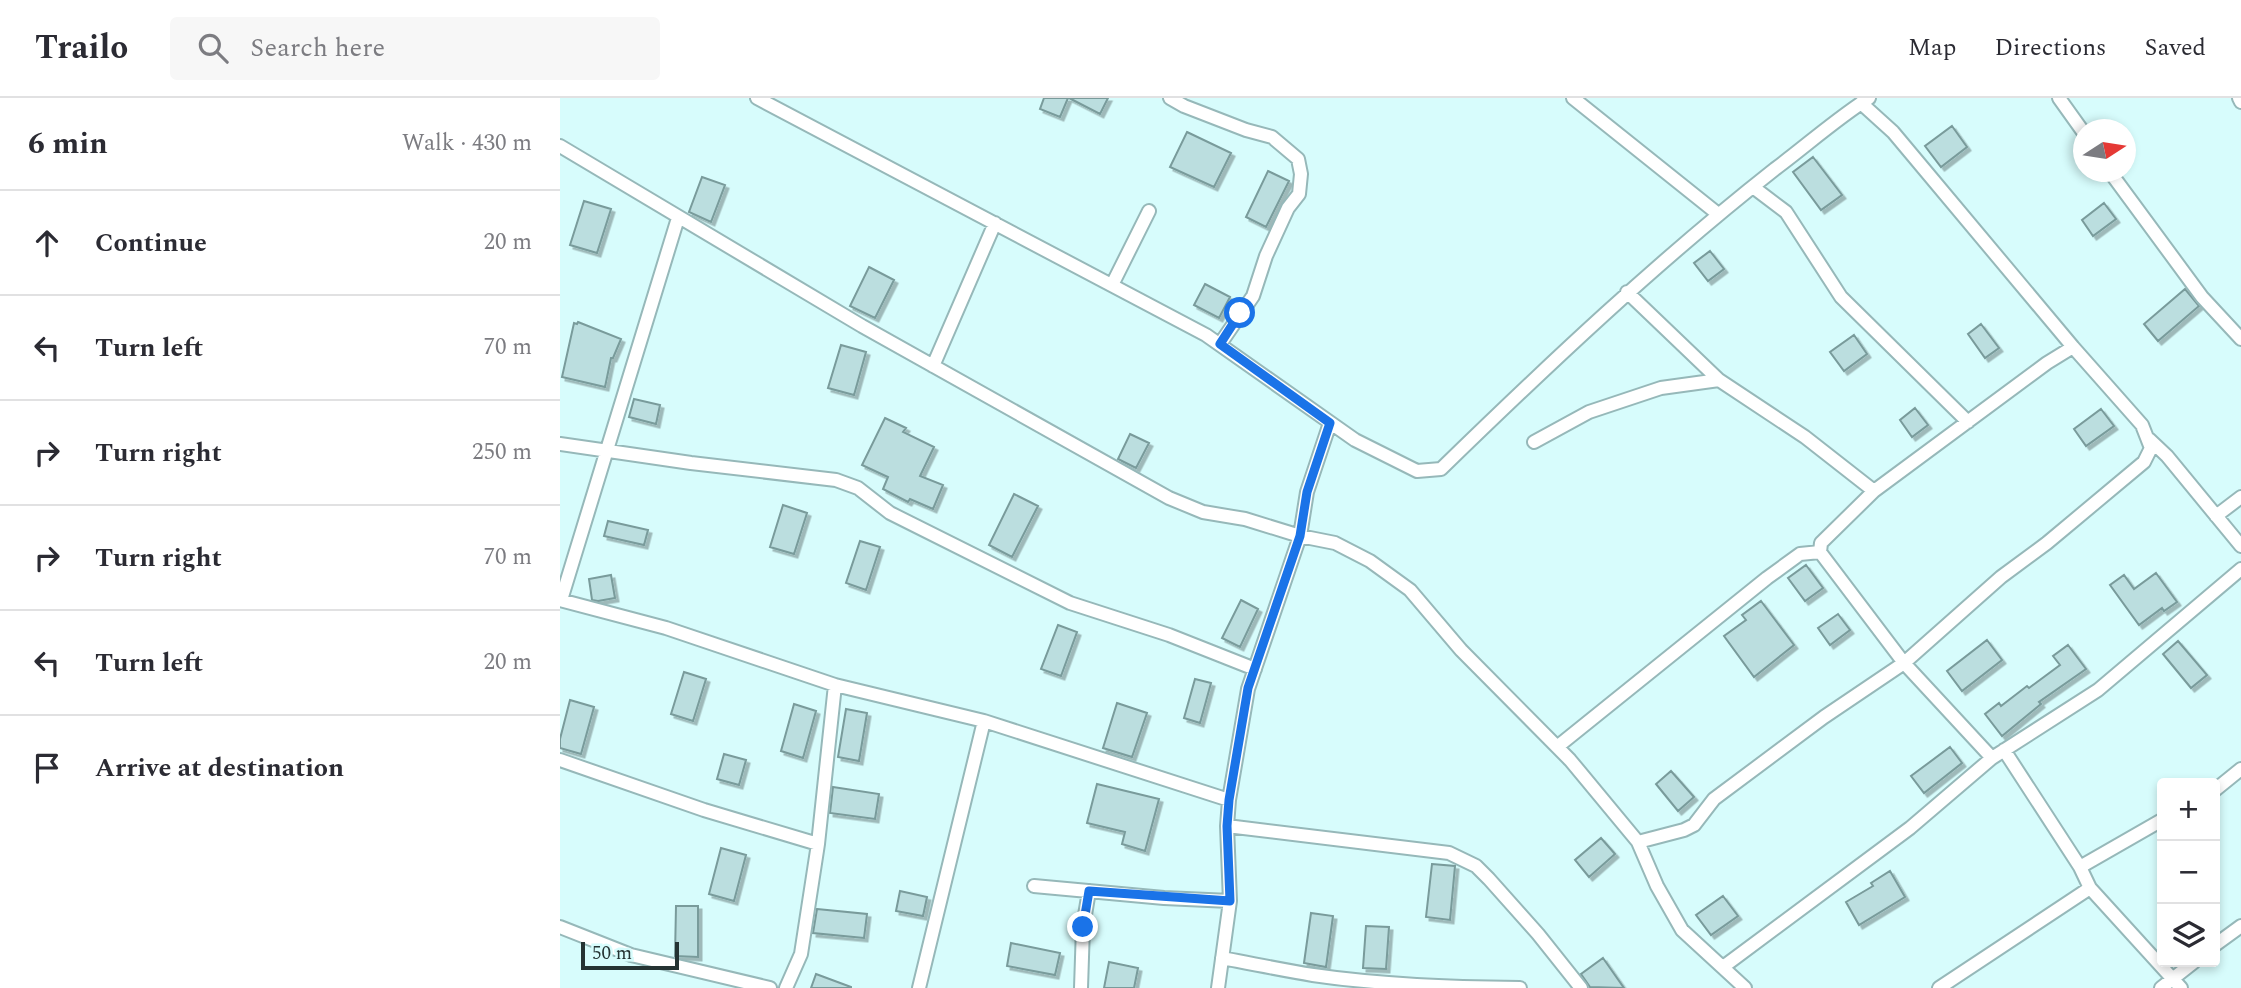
<!DOCTYPE html>
<html lang="en">
<head>
<meta charset="utf-8">
<style>
  :root { --surface:#fff; --page:#f7f7f7; --text:#2b2b33; --muted:#7c7c81; --line:#e1e1e2 }
  body { margin:0; font-family:Spectral,serif; background:var(--page); color:var(--text) }
  .controls { position:absolute; right:21px; bottom:21px; display:grid; overflow:hidden; border-radius:7px; box-shadow:0 4px 10px #0003 }
  .controls button { width:63px; height:63px; display:grid; place-items:center; padding:0; border:0; border-bottom:2px solid var(--line); background:var(--surface); color:var(--text); font:35px sans-serif }
  .compass { position:absolute; left:1513px; top:21px; width:63px; height:63px; border-radius:50%; background:var(--surface); box-shadow:0 4px 10px #0003; rotate:78deg }
  .scale { position:absolute; left:21px; bottom:18px; width:98px; box-sizing:border-box; padding-left:7px; border:4px solid #253333; border-top:0; font-size:19px; line-height:24px; white-space:nowrap; color:#253333; -webkit-text-stroke:5px #d7fcfc; paint-order:stroke }
  .stop { position:absolute; width:21px; height:21px; margin:-16px; border:5px solid #1a73e8; border-radius:50%; background:#fff }
  .stop.end { background:#1a73e8; border-color:#fff; box-shadow:0 2px 7px #0008 }
  .list { margin:0; padding:0; list-style:none }
  h2 { display:flex; justify-content:space-between; align-items:center; height:91px; margin:0; padding:0 28px; font-size:30px }
  h2 small { font-size:23px; font-weight:400; color:var(--muted) }
  .list li { display:grid; grid-template-columns:46px 1fr auto; gap:21px; align-items:center; box-sizing:border-box; height:105px; padding:0 28px; border-top:2px solid var(--line) }
  .list b { display:block; font-size:26px; white-space:nowrap }
  .list em { font-size:23px; font-style:normal; color:var(--muted) }
  .icon { flex:none; width:38px; height:38px; fill:none; stroke:currentColor; stroke-width:2; stroke-linecap:round; stroke-linejoin:round }
  .map { position:relative; flex:none; width:1681px; height:890px; overflow:hidden }
  header { display:flex; align-items:center; gap:42px; box-sizing:border-box; height:98px; padding:0 35px; background:var(--surface); border-bottom:2px solid var(--line) }
  header strong { font-size:33px }
  nav { display:flex; gap:38px; margin-inline-start:auto; font-size:24px }
  .search { width:490px; height:63px; background:var(--page); display:flex; align-items:center; gap:18px; box-sizing:border-box; padding:0 24px; border-radius:7px; color:var(--muted); font-size:26px }
  main { display:flex }
  aside { flex:1; background:var(--surface) }
  .map>svg:first-child { display:block }
  .building { fill:#bbdedf; stroke:#799b9b; stroke-width:2; filter:url(#shadow) }
  .lines { fill:none; stroke-linecap:round; stroke-linejoin:round }
  .street-casing { stroke:#96b8b9; stroke-width:16 }
  .street { stroke:#fff; stroke-width:12 }
  .route { stroke:#1a73e8; stroke-width:9 }
</style>
</head>
<body>
<header>
<strong>Trailo</strong>
<div class="search"><svg class="icon" aria-label="search" viewBox="0 0 24 24"><circle cx="10" cy="10" r="6"/><path d="M15 15l6 6"/></svg>Search here</div>
<nav><a>Map</a><a>Directions</a><a>Saved</a></nav>
</header>
<main>
<aside>
<h2>6 min<small>Walk · 430 m</small></h2>
<ul class="list">
<li><svg class="icon" aria-label="ahead" viewBox="0 0 24 24"><path d="M12 20V5M6 11l6-6 6 6"/></svg><div><b>Continue</b></div><em>20 m</em></li>
<li><svg class="icon" aria-label="left" viewBox="0 0 24 24"><path d="M17 20v-9H6M10 6l-5 5 5 5"/></svg><div><b>Turn left</b></div><em>70 m</em></li>
<li><svg class="icon" aria-label="right" viewBox="0 0 24 24"><path d="M7 20v-9h11M14 6l5 5-5 5"/></svg><div><b>Turn right</b></div><em>250 m</em></li>
<li><svg class="icon" aria-label="right" viewBox="0 0 24 24"><path d="M7 20v-9h11M14 6l5 5-5 5"/></svg><div><b>Turn right</b></div><em>70 m</em></li>
<li><svg class="icon" aria-label="left" viewBox="0 0 24 24"><path d="M17 20v-9H6M10 6l-5 5 5 5"/></svg><div><b>Turn left</b></div><em>20 m</em></li>
<li><svg class="icon" aria-label="arrive" viewBox="0 0 24 24"><path d="M6 21V4h12l-3 4 3 4H6"/></svg><div><b>Arrive at destination</b></div></li>
</ul>
</aside>
<div class="map">
<svg width="1681" height="890" viewBox="0 0 1681 890">
  <defs>
    <filter id="shadow"><feDropShadow dx="3.5" dy="3.5" stdDeviation="0" flood-color="#0004"/></filter>
  </defs>
  <rect width="100%" height="100%" fill="#d7fcfc"/>
  <path class="building" d="M484,0H508L500,19L480,11Z
    M509,0H548L540,16Z
    M1392,28L1407,49L1381,69L1365,48Z
    M627,34L671,55L654,89L610,69Z
    M1253,59L1282,97L1261,112L1233,74Z
    M708,73L729,83L706,129L686,119Z
    M142,79L165,87L151,124L129,114Z
    M24,103L51,111L37,155L10,147Z
    M1544,105L1556,121L1533,138L1522,122Z
    M1150,153L1164,171L1148,183L1134,165Z
    M309,169L334,182L315,220L290,208Z
    M645,186L670,199L659,220L634,207Z
    M1625,191L1639,208L1598,243L1584,226Z
    M18,224L61,241L53,260H51L45,289L2,279L14,225L17,226Z
    M1421,226L1439,250L1425,260L1408,236Z
    M1294,237L1307,256L1284,273L1270,254Z
    M281,247L306,254L294,297L268,290Z
    M74,301L100,307L96,326L69,319Z
    M1355,310L1368,327L1352,339L1340,322Z
    M1541,311L1554,328L1526,348L1514,331Z
    M325,320L346,330L343,334L374,349L360,378L383,387L373,411L350,401L348,404L323,391L328,379L302,367Z
    M570,336L589,345L576,370L558,361Z
    M454,396L478,408L452,459L429,447Z
    M223,407L247,415L234,456L210,449Z
    M48,423L88,432L84,447L44,438Z
    M300,443L320,449L306,492L286,485Z
    M1246,467L1263,490L1245,503L1228,480Z
    M1596,475L1617,504L1604,513L1602,510L1579,527L1550,487L1564,477L1574,491Z
    M51,477L55,500L38,503L32,502L29,481Z
    M681,502L698,511L680,549L662,540Z
    M1201,503L1234,547L1194,579L1164,538L1186,522L1182,517Z
    M1278,516L1290,532L1270,547L1258,530Z
    M498,527L517,534L501,578L481,571Z
    M1427,542L1442,562L1402,593L1387,573Z
    M1618,543L1647,577L1631,590L1603,556Z
    M1508,547L1526,571L1479,604L1481,606L1442,638L1425,616L1439,605L1441,608L1467,588L1469,590L1500,567L1493,558Z
    M124,574L146,581L133,623L111,616Z
    M635,581L651,585L640,625L624,620Z
    M10,602L34,609L21,656L0,650V641Z
    M557,605L587,615L572,659L543,650Z
    M234,606L256,613L243,660L221,653Z
    M286,611L307,615L299,663L278,659Z
    M1390,649L1402,665L1364,695L1351,678Z
    M164,656L186,662L179,687L157,681Z
    M1111,673L1134,699L1118,713L1096,686Z
    M537,686L599,701L585,753L562,746L565,734L527,725Z
    M273,689L319,696L315,721L270,715Z
    M1041,740L1055,756L1029,779L1015,762Z
    M161,750L186,757L174,803L149,796Z
    M872,766L895,768L890,822L866,819Z
    M1330,773L1345,799L1299,827L1286,804L1313,788L1311,785Z
    M340,793L367,799L363,818L336,813Z
    M1163,798L1178,818L1151,837L1136,817Z
    M116,808H138V859L115,858Z
    M257,811L307,816L304,840L253,835Z
    M751,815L773,818L766,869L744,865Z
    M806,828L829,829L826,871L803,870Z
    M451,845L500,855L495,877L447,868Z
    M1043,860L1064,890L1030,889L1021,876Z
    M549,864L578,870L574,890H544Z
    M256,876L291,889V890H251Z"/>
  <g class="lines">
    <g class="street-casing">
      <path id="street" d="M197,0L646,237L795,342L857,373L881,371C989,266 1097,164 1215,71C1246,48 1276,21 1309,0
        M610,0L624,8L686,32L712,39L738,61L741,76L739,96L728,110L706,158L693,198L660,246
        M1013,0L1158,116
        M1499,0L1524,35
        M1679,0L1681,4
        M0,48L302,228L609,400L643,414L685,421L740,438L775,445L810,463L850,492L901,552L1010,662L1078,744L1097,788L1122,832L1185,890
        M1550,74L1642,199L1681,241
        M1193,89L1226,114L1281,199L1408,324
        M552,187L589,113
        M1067,194L1159,282L1245,339L1314,393
        M373,268L435,125
        M1589,341L1607,358L1681,448
        M974,344L1029,314L1101,290L1159,282
        M0,346L131,365L276,382L298,390L330,415L510,505L609,537L695,571
        M1656,418L1681,399
        M0,502L106,530L275,587L424,623L669,702
        M1,502L118,120
        M997,649L1207,480L1240,456L1260,454
        M1444,652L1520,769L1530,790L1621,890
        M1432,660L1344,565L1260,454L1261,445L1314,393L1487,265L1513,249
        M0,662L144,712L258,746
        M1655,692L1681,671
        M667,728L889,755L916,768L929,781L978,836L1021,890
        M1078,744L1124,732L1134,727L1154,701L1264,619L1344,565L1441,479L1487,445L1584,364L1591,350L1582,327L1513,249L1333,34L1301,5
        M1520,769L1602,722
        M474,788L604,800L670,803
        M0,829L71,857L210,890
        M1655,847L1681,828
        M662,860C693,866 723,872 753,877C822,887 891,889 960,890
        M1163,869L1350,730L1432,660L1538,592L1681,471
        M226,890L241,856L258,746L275,587
        M359,890L424,623
        M521,890L523,829L529,793
        M658,890L670,803L667,728L669,702L688,591L740,438L747,394L770,325
        M1379,890L1530,790
        M1601,890L1634,864"/>
    </g>
    <use href="#street" class="street"/>
  </g>
  <g class="lines">
    <path class="route" d="M523,829L529,793L670,803L667,728L669,702L688,590L740,438L747,394L770,325L660,246L680,215"/>
  </g>
</svg>
<div class="controls">
<button>+</button>
<button>−</button>
<button><svg class="icon" aria-label="layers" viewBox="0 0 24 24"><path d="M12 4l9 5-9 5-9-5zM3 14l9 5 9-5"/></svg></button>
</div>
<svg class="compass" viewBox="-18 -18 36 36"><path d="M0-13l5 13h-10z" fill="#e53935"/><path d="M0 13l5-13h-10z" fill="#7c7c81"/></svg>
<div class="scale">50 m</div>
<div class="stop" style="left:680px;top:215px"></div>
<div class="stop end" style="left:523px;top:829px"></div>
</div>
</main>
</body>
</html>
